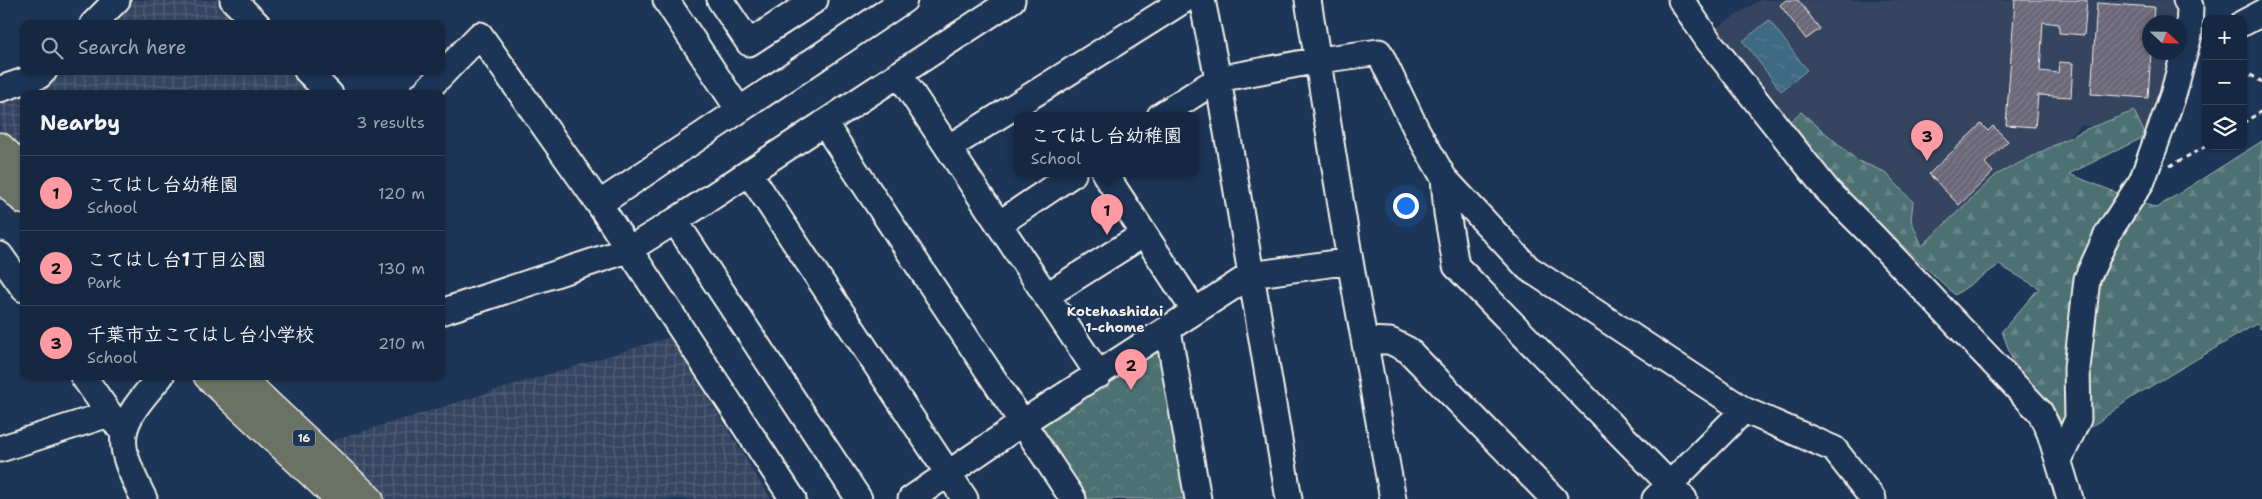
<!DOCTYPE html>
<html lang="en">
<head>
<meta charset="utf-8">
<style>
  :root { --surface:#162841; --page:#1f3048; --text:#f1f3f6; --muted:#9ea6b1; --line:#35445a; --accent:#ff9aa2 }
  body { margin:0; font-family:"Shantell Sans","Klee One",sans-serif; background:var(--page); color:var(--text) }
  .controls { position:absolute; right:15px; top:15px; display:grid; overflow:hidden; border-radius:10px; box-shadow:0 1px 4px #0004 }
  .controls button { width:45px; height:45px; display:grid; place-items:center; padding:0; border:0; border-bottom:1px solid var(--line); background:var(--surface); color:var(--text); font:25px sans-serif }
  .compass { position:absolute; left:2142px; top:15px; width:45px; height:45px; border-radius:50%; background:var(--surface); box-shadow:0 1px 4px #0004; rotate:112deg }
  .you { position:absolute; left:1405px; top:205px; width:18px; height:18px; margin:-12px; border:4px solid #fff; border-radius:50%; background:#1a73e8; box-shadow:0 0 0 8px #1a73e833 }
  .badge { display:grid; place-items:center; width:32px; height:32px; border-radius:50%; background:var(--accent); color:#111; font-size:16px; font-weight:700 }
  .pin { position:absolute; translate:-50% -41px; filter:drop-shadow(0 1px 2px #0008) }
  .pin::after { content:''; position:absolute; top:26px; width:18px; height:15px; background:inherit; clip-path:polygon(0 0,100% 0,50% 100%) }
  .popup { position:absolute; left:1014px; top:112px; width:185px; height:65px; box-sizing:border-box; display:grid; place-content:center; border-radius:10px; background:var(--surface); filter:drop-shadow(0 1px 4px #0005); font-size:16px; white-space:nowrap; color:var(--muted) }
  .popup b { font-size:19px; color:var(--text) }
  .popup::after { content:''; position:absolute; left:50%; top:100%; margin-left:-10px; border:10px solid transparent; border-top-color:var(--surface) }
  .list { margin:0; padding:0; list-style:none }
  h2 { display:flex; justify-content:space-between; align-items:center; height:65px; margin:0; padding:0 20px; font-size:21px }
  h2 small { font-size:16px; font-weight:400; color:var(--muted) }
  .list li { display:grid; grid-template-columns:32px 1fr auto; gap:15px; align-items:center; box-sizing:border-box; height:75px; padding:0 20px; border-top:1px solid var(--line) }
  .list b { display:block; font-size:19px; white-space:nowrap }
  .list p { margin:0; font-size:16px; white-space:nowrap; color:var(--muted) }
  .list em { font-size:16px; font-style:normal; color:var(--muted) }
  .icon { flex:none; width:28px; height:28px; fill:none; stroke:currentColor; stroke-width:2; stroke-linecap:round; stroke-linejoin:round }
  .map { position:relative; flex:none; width:2262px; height:499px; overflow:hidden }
  .search { position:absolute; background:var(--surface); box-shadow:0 1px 4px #0004; left:20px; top:20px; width:425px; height:55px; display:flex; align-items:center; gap:12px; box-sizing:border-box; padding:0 18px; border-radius:10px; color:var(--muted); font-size:19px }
  .panel { position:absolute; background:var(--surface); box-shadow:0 1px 4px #0004; left:20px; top:90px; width:425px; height:290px; border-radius:10px }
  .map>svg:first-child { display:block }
  .built { fill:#344461 }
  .industrial { fill:url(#industrial-grid) }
  .forest { fill:url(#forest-firs); stroke:#a0b1ae }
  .park { fill:url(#park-crowns); stroke:#a0b1ae }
  .water { fill:url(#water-ripples); stroke:#869fab }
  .building { fill:url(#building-hatch); stroke:#f4f1e8 }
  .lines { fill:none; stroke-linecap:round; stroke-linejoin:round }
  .minor-casing { stroke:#f4f1e8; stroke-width:29 }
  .highway-casing { stroke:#f4f1e8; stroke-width:31 }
  .path { stroke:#f4f1e8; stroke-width:3; stroke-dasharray:5 4; stroke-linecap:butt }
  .minor { stroke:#1d3557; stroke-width:25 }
  .highway { stroke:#6b7165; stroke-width:28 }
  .labels { text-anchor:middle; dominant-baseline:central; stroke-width:4; stroke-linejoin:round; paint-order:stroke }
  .shield { fill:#1d3557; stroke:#b4b9bc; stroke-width:1 }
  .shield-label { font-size:11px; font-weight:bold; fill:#f4f1e8 }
  .neighbourhood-label { font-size:14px; font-weight:bold; fill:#f4f1e8; stroke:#1d3557 }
</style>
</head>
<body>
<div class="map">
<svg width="2262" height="499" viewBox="0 0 2262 499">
  <defs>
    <pattern id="industrial-grid" width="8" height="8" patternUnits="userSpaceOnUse" patternTransform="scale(1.25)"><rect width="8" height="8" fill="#344461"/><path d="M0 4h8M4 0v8" fill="none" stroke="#525f78"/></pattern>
    <pattern id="forest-firs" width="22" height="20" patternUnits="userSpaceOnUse" patternTransform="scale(1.25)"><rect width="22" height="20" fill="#4d7173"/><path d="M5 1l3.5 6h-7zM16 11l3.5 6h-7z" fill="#678687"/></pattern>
    <pattern id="park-crowns" width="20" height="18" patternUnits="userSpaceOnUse" patternTransform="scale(1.25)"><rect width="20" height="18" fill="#4d7173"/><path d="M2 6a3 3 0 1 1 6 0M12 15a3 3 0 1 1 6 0" fill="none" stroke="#678687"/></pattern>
    <pattern id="water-ripples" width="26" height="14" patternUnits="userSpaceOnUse" patternTransform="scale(1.25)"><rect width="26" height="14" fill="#3d6983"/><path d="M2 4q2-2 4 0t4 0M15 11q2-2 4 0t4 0" fill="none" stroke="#5a7f95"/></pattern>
    <pattern id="building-hatch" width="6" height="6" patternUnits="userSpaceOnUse" patternTransform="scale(1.25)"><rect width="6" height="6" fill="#6b6777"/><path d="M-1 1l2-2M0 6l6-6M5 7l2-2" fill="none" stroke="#817d8a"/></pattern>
  </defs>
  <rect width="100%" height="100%" fill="#1d3557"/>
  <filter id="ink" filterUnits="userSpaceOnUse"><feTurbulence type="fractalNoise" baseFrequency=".02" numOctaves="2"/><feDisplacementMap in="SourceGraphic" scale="10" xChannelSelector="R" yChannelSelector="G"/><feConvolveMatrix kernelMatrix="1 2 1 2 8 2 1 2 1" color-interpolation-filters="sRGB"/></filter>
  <g filter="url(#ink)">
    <path class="built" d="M1760,0H2175L2179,8V22H2150V52L2175,53L2148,135L2081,125L1921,273L1832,188L1710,32Z"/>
    <path class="industrial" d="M132,0H220L244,24H108Z
      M59,71H293L316,94H24V158L0,136V95L46,84Z
      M670,337L771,499H385L325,443Z"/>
    <path class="forest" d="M2134,111L2146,136L2069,174L2156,208L2262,141V330L2256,324L2131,398L2076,438L2013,362L2002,331L2039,288L1999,265L1955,295L1780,130L1801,112L1858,161L1885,172L1913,202L1911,220L1922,246L1996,175L2084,130Z"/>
    <path class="park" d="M1150,350L1164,355L1189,499H1079L1037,436L1041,425Z"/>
    <path class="water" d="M1769,20L1807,70L1781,91L1743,41Z"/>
    <path class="building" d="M1786,0H1798L1820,29L1806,39L1780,5Z
      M2015,0H2087L2084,35L2059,33V24L2043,22L2040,71L2058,73L2059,62L2073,63L2071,97L2038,95L2035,127L2006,125Z
      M2097,3L2154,7L2153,22H2150L2151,52L2148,98L2091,94Z
      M1981,124L1988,131L1993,126L2008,141L1985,163L1993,172L1959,205L1929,174Z"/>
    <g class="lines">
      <g class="minor-casing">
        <path id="minor" d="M233,0L257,24
          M666,0L739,110
          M720,0L749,43L815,0
          M1202,0L1218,79L1289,499
          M1308,0L1350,261L1393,499
          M1681,0L1708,40L1827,190L1871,234L2040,412L2050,433L2070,499
          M2243,23L2262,13
          M93,24L117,0
          M307,71L330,94
          M899,74L1099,375
          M0,89L39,76L44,71
          M423,94L480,35L599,204L793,499
          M1160,116L1218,79L1319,60L1379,52L1416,129L1444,178L1528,268L1744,410L1834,449L1873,499
          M824,123L1073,499
          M948,148L1184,0
          M749,173L965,499
          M1105,174L1194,310
          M1444,178L1447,213L1456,266L1684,499
          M599,204L904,0
          M675,221L859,499
          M999,224L1073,174
          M0,255L24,289
          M1046,296L1144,234
          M441,312L628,250L675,221L1012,0
          M1168,330L1198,499
          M1365,340L1390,341L1408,350L1554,499
          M83,376L118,426
          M0,449L109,414
          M2059,460L2078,419L2077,368L2087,279L2108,233L2142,181L2173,95L2189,35L2190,6L2186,0
          M144,499C113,438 116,427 161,376
          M911,499L1022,423L1251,275L1350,261
          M1655,499L1744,410"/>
      </g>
      <g class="highway-casing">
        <path id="highway" d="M0,147L24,170
          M0,177L24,200
          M208,376L339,499
          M238,376L369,499"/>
      </g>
      <path class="path" d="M2243,70L2262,82
        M2243,123L2262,111
        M2170,166L2206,146"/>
      <use href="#minor" class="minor"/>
      <use href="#highway" class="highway"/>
    </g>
  </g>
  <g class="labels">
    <rect class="shield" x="293" y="429.5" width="22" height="17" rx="4"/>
    <g class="shield-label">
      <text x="304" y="438">16</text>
    </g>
    <g class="neighbourhood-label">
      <text x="1115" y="311">Kotehashidai<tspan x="1115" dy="16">1-chome</tspan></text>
    </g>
  </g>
</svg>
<div class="controls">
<button>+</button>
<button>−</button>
<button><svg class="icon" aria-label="layers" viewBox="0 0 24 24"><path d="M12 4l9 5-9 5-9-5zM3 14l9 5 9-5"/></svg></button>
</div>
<svg class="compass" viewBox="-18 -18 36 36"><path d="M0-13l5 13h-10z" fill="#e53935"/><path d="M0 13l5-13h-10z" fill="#9ea6b1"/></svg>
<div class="you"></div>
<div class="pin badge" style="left:1107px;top:235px">1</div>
<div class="popup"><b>こてはし台幼稚園</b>School</div>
<div class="pin badge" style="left:1131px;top:390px">2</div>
<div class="pin badge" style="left:1927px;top:161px">3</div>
<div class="search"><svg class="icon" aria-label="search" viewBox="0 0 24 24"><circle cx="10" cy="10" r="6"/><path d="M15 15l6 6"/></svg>Search here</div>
<section class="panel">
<h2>Nearby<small>3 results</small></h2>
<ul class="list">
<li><span class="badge">1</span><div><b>こてはし台幼稚園</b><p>School</p></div><em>120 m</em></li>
<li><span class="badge">2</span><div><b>こてはし台1丁目公園</b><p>Park</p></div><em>130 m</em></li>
<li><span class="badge">3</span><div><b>千葉市立こてはし台小学校</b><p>School</p></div><em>210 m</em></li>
</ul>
</section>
</div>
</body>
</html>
